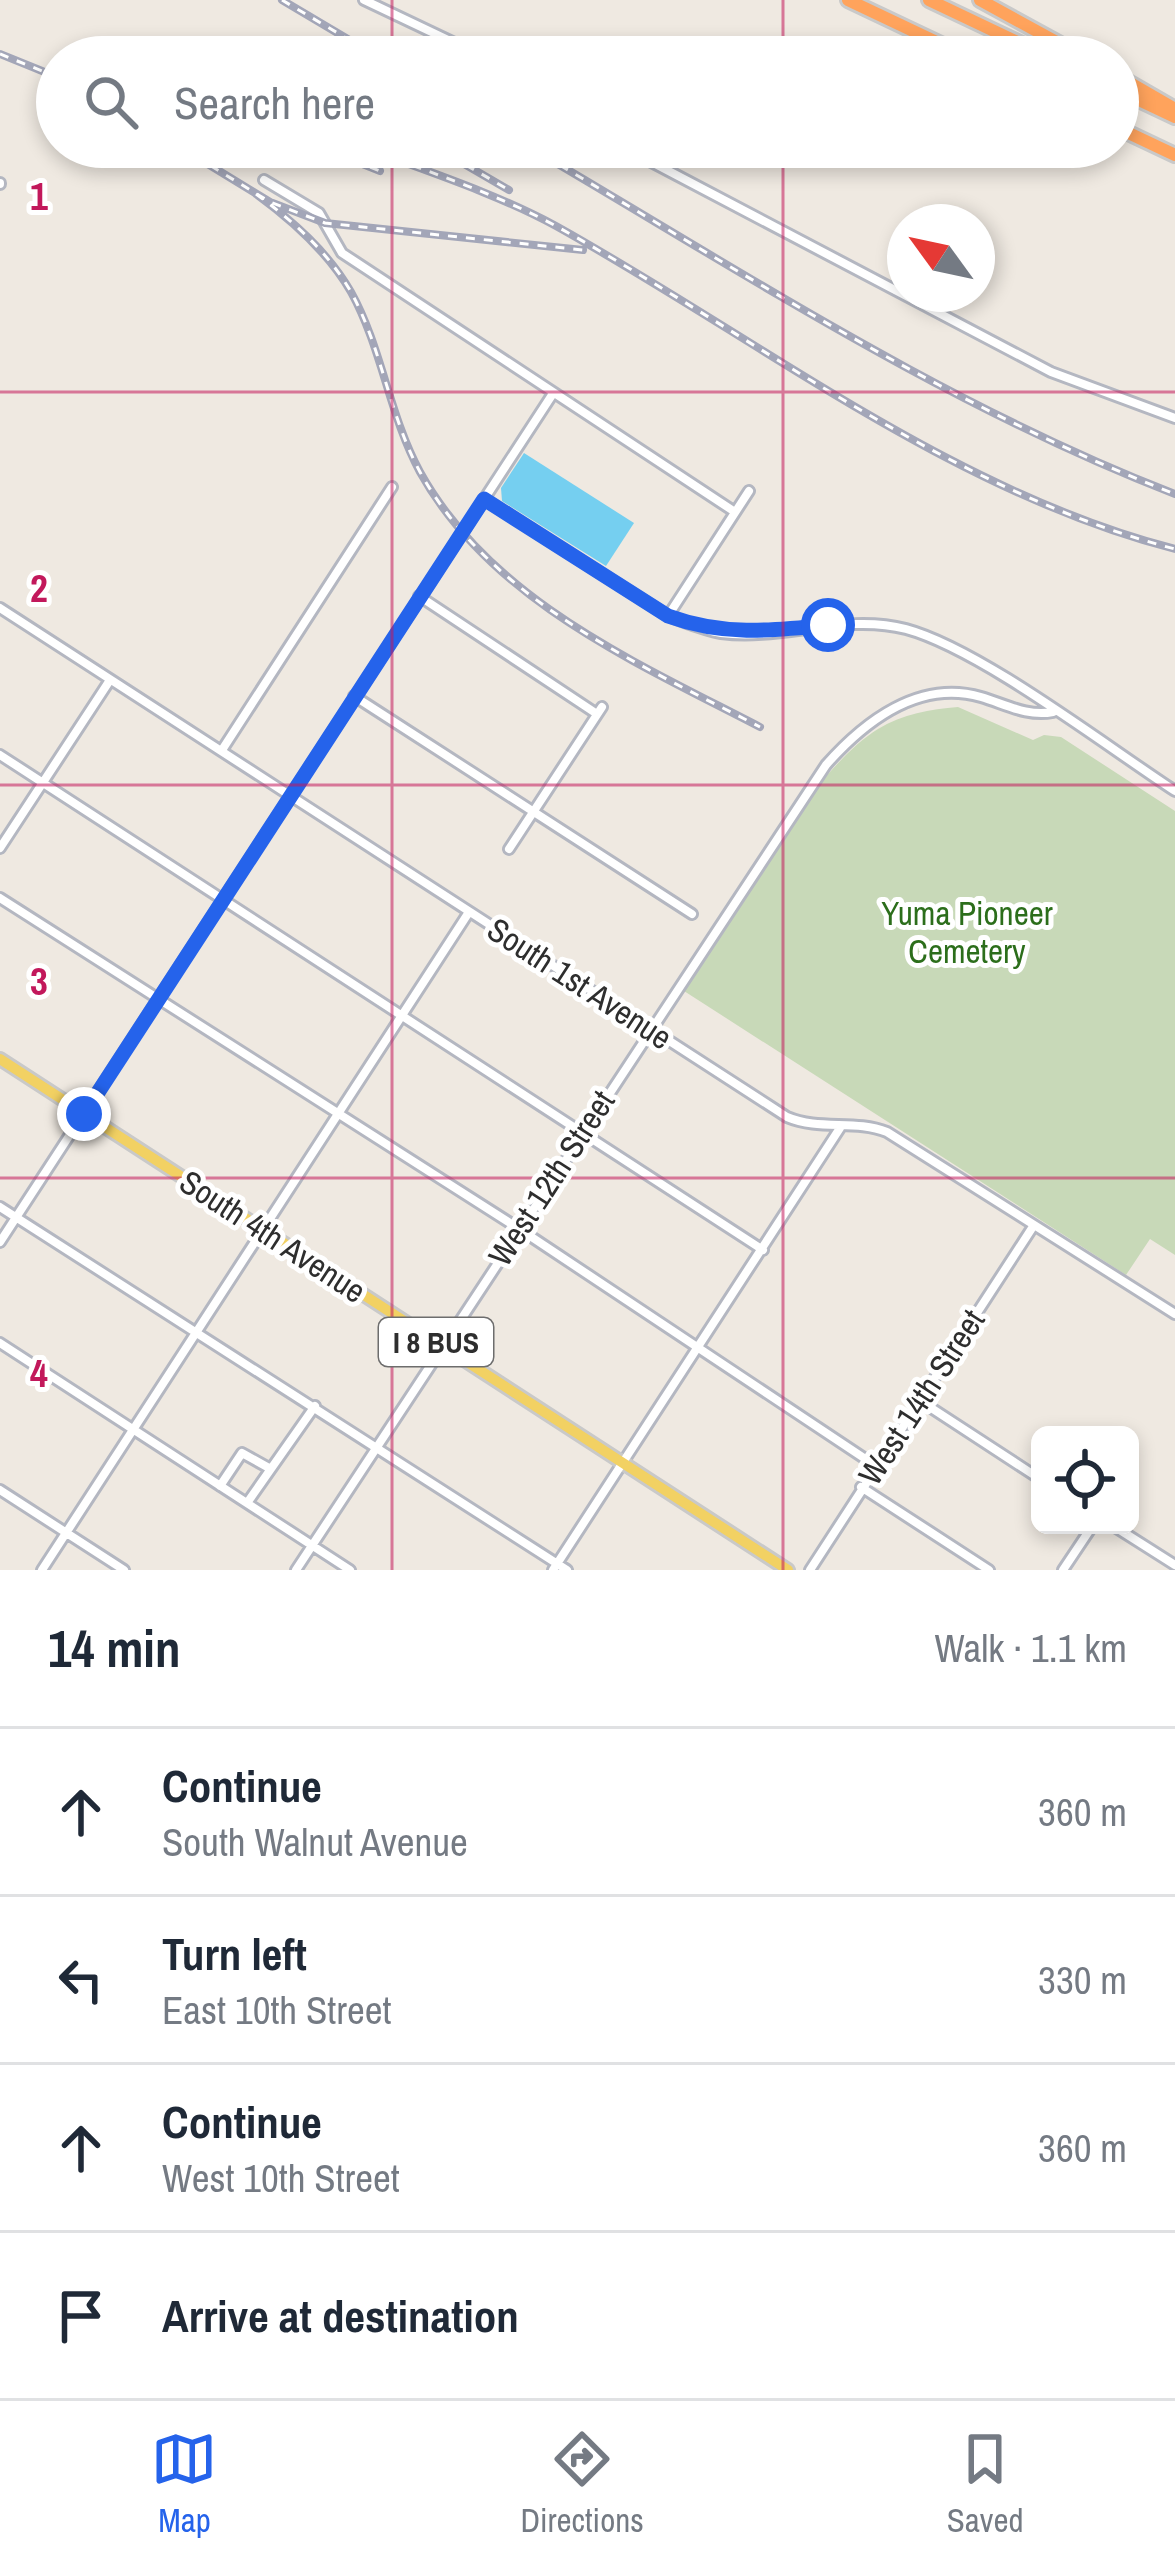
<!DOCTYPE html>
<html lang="en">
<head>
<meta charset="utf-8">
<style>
  :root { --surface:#fff; --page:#f2f2f3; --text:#1f2937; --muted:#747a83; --line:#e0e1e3; --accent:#2563eb }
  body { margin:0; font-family:"Archivo Narrow",sans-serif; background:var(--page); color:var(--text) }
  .controls { position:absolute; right:36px; bottom:36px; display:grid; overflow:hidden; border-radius:18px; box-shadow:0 6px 18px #0003 }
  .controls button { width:108px; height:108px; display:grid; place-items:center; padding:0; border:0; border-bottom:3px solid var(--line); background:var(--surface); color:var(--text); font:60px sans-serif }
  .compass { position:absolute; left:887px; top:204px; width:108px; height:108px; border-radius:50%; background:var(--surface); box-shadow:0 6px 18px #0003; rotate:303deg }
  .stop { position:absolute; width:36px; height:36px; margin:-27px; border:9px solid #2563eb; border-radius:50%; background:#fff }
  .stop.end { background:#2563eb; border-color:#fff; box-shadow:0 3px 12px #0008 }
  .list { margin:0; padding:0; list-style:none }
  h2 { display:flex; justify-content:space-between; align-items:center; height:156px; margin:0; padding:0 48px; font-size:51px }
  h2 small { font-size:39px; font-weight:400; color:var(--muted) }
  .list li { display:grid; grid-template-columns:78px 1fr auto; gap:36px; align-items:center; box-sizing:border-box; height:168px; padding:0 48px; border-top:3px solid var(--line) }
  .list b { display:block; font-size:45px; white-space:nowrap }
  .list p { margin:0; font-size:39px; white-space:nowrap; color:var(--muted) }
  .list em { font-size:39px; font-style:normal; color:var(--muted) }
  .icon { flex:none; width:66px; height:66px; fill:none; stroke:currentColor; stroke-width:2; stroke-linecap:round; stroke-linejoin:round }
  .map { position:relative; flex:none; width:1175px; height:1570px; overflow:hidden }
  .search { position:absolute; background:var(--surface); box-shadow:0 6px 18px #0003; left:36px; right:36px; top:36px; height:132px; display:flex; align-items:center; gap:30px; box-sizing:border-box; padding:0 42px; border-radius:66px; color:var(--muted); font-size:45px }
  .sheet { height:828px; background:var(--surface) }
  nav { display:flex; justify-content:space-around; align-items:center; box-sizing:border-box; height:168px; border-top:3px solid var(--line); background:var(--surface); font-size:33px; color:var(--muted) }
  nav a { display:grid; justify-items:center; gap:6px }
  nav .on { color:var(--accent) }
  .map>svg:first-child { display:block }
  .cemetery { fill:#c8d9b8 }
  .water { fill:#75cff0 }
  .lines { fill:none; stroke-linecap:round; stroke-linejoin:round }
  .minor-casing { stroke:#b4b7c1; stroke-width:14 }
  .major-casing { stroke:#c9c9c9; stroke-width:16 }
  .highway-casing { stroke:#c9c9c9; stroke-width:18 }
  .minor { stroke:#fff; stroke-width:8 }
  .major { stroke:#f2d163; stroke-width:10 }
  .highway { stroke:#ffa35c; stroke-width:12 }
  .rail-casing { stroke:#a3a6b8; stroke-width:8 }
  .rail { stroke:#fff; stroke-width:3; stroke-dasharray:9; stroke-linecap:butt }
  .route { stroke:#2563eb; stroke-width:15 }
  .grid { fill:none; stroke:#c2185b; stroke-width:3; stroke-opacity:0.55 }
  .labels { text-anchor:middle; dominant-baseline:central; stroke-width:10; stroke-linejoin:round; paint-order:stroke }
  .shield { fill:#fff; stroke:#6d6d6d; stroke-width:3 }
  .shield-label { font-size:30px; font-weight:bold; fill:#2e2e2e }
  .park-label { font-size:33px; fill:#2c6e1b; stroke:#fff }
  .street-label { font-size:33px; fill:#2e2e2e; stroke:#fff }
  .grid-label { font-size:39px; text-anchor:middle; font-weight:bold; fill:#c2185b; stroke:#fff; stroke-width:10; stroke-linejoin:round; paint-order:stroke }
</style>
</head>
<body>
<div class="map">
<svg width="1175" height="1570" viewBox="0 0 1175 1570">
  <rect width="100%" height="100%" fill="#efe9e1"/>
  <path class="cemetery" d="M958,707L1033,740L1044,735L1061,737L1175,811V1255L1150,1239L1126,1275L684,991C731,919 808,772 878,729C903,714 930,709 958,707Z"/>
  <path class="water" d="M524,453L634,523L606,566L502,501L501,488Z"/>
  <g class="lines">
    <g class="minor-casing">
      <path id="minor" d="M364,0L484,57
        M623,147L1051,372L1175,418
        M264,180L319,213L342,253L735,512
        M0,183V184
        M484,499L668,616C685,622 703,630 721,633C782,641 844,613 906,629C980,649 1106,746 1175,791
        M419,596L597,714
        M0,608L787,1117C820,1131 855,1119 887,1132L1175,1314
        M668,616L749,491
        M354,696L692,914
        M222,750L392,487
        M0,755L763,1250
        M0,848L110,680
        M509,849L602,707
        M0,898L518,1228L876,1466
        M0,1207L567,1570
        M0,1242L552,395
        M0,1343L350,1570
        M919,1400L1040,1479
        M220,1486L242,1453L269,1468
        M861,1487L989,1570
        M0,1490L124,1570
        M247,1503L315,1406
        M1112,1525L1175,1565
        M42,1570L469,912
        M296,1570L826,765C864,722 919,679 981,697C1005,704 1027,717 1053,712
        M553,1570L840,1128
        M810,1570L1034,1225
        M1063,1570L1093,1525"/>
    </g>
    <g class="major-casing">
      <path id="major" d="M0,1059L788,1570"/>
    </g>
    <g class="highway-casing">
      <path id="highway" d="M848,0L968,57
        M929,0L1049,57
        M980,0L1084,57
        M1118,76L1175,109
        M1118,90L1175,117
        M1118,128L1175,155"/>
    </g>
    <use href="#minor" class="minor"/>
    <use href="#major" class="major"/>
    <use href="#highway" class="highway"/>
    <g class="rail-casing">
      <path id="rail" d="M282,0L378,57
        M272,49L285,57
        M0,54L57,77
        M180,147L270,202L325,223L583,250
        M320,147L380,171
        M362,147C426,171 495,193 556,226C756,337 950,491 1175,549
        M435,147L509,190
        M529,147C741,271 945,405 1175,494
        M256,194C293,221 328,252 351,292C382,348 389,415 420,472C491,600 635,662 760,727"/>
    </g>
    <use href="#rail" class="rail"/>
  </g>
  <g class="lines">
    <path class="route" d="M84,1114L484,499L668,616C723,636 770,631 828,625"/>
  </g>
  <path class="grid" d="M392,0V57M783,0V57M392,147V1570M783,147V1570M0,392H1175M0,785H1175M0,1178H1175"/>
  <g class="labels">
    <rect class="shield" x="379" y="1318" width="114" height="48" rx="9"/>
    <g class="shield-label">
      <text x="436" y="1342">I 8 BUS</text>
    </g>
    <g class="park-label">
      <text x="967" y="913">Yuma Pioneer<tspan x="967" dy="38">Cemetery</tspan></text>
    </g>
    <g class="street-label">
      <text transform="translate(580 983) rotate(33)">South 1st Avenue</text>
      <text transform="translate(551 1178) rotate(-57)">West 12th Street</text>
      <text transform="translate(273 1236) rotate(33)">South 4th Avenue</text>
      <text transform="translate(921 1397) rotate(-57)">West 14th Street</text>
    </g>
  </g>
  <g class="grid-label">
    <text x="39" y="210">1</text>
    <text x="39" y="602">2</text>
    <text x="39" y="995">3</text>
    <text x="39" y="1387">4</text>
  </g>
</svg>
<div class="controls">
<button><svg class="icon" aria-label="locate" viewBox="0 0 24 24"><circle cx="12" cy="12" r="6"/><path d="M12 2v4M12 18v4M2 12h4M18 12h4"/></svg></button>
</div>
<svg class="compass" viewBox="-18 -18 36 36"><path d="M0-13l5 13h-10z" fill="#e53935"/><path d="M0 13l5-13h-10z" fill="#747a83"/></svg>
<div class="stop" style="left:828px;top:625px"></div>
<div class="stop end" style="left:84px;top:1114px"></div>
<div class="search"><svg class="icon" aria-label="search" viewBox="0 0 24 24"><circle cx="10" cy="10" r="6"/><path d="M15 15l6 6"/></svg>Search here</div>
</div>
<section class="sheet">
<h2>14 min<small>Walk · 1.1 km</small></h2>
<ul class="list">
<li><svg class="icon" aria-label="ahead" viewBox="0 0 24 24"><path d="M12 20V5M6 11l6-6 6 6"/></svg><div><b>Continue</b><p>South Walnut Avenue</p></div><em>360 m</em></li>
<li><svg class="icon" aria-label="left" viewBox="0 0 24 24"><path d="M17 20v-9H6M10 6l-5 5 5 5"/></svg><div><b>Turn left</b><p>East 10th Street</p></div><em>330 m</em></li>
<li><svg class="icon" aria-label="ahead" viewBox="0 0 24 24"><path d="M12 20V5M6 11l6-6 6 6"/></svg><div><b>Continue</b><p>West 10th Street</p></div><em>360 m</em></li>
<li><svg class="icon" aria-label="arrive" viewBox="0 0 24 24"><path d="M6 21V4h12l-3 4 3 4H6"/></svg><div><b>Arrive at destination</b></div></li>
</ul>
</section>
<nav>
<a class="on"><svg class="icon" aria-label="map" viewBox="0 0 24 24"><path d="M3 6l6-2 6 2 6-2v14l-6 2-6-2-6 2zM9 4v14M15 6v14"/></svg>Map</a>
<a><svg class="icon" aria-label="directions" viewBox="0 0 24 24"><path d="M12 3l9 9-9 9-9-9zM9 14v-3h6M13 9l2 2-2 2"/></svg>Directions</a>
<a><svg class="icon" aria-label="saved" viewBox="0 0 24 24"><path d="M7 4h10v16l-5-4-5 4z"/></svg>Saved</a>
</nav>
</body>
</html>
